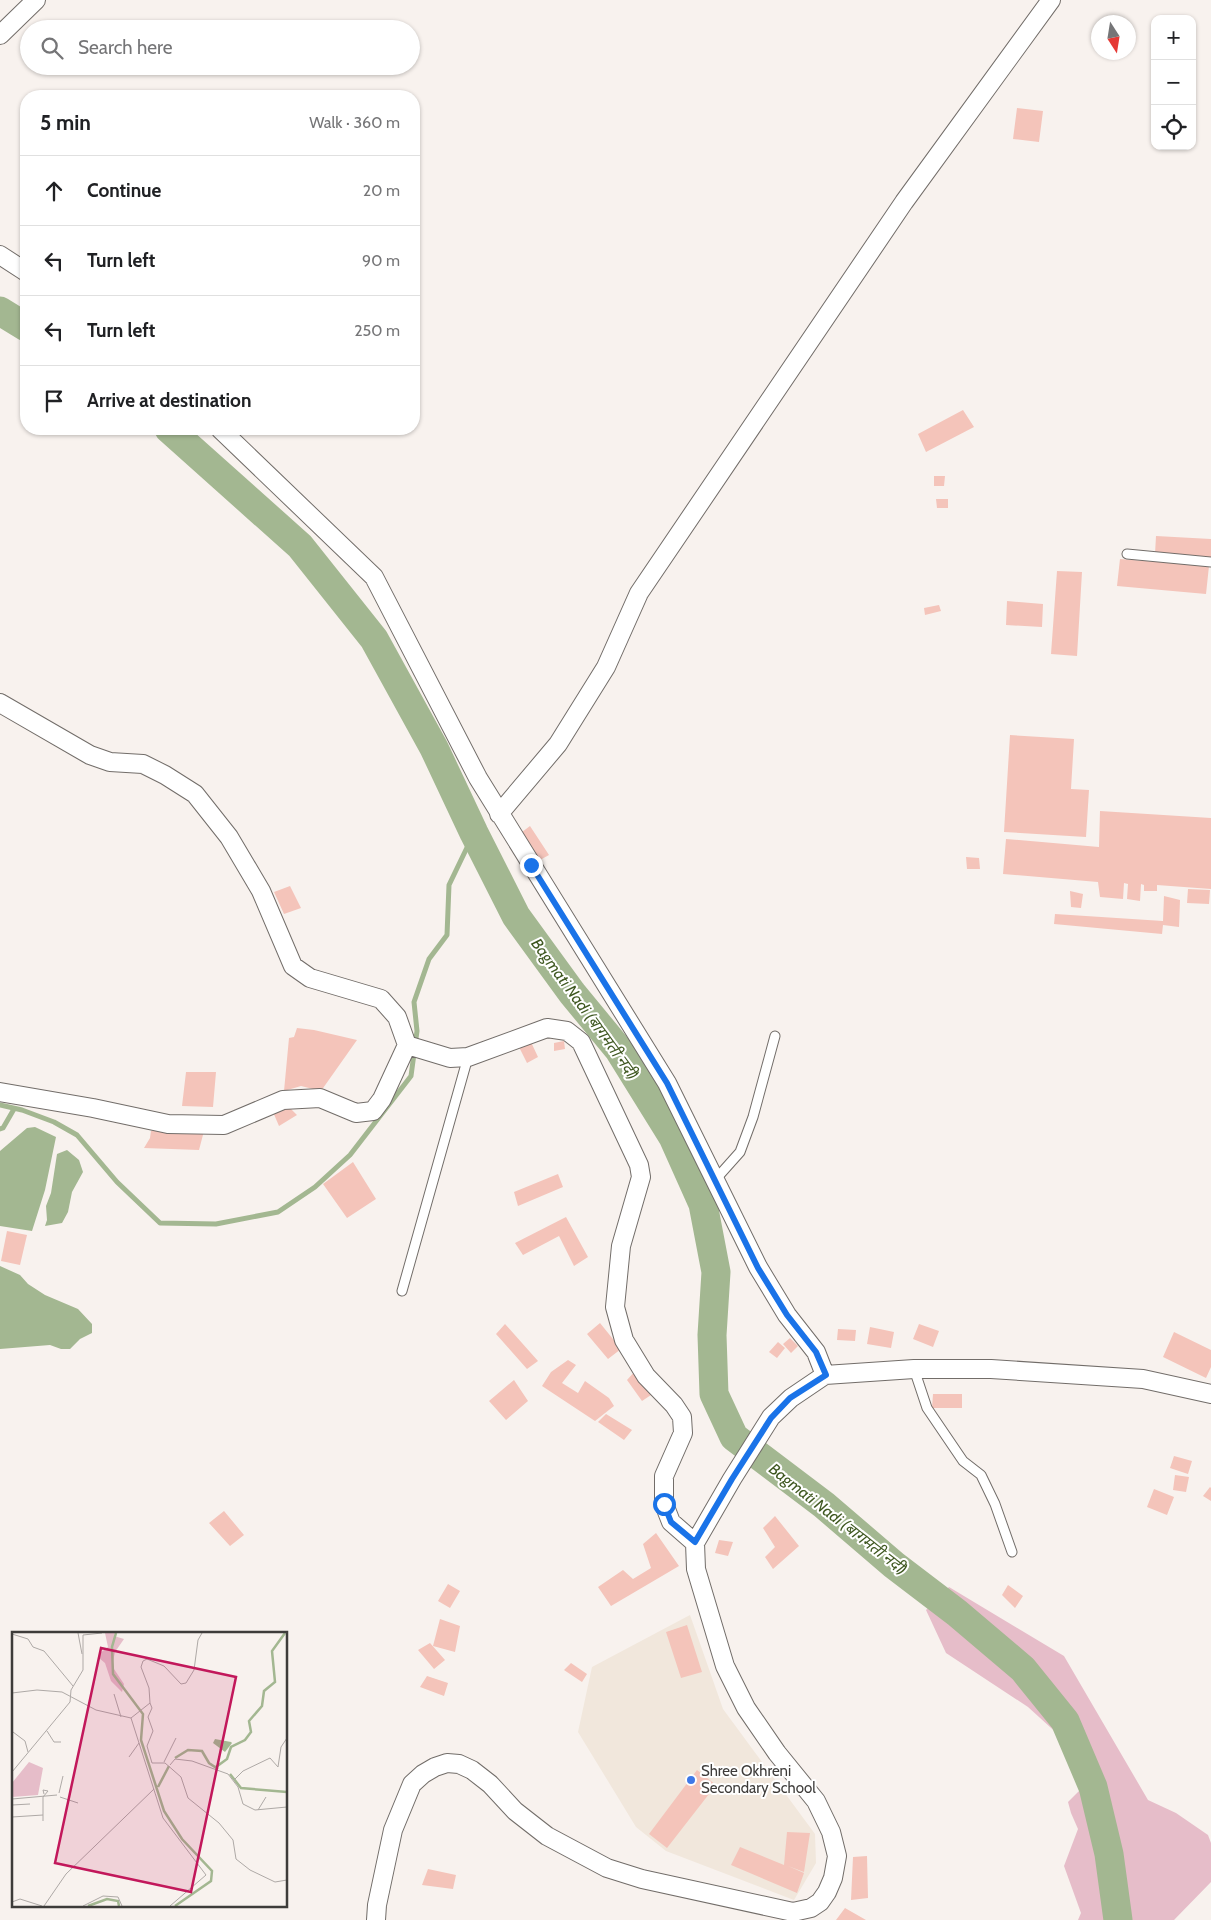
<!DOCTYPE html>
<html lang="en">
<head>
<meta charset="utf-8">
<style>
  :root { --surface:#fff; --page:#f6f6f6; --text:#202124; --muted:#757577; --line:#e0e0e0 }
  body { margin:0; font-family:Cabin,"Noto Sans Devanagari",sans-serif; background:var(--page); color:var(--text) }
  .controls { position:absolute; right:15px; top:15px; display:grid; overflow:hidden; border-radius:10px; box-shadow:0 1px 4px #0004 }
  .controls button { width:45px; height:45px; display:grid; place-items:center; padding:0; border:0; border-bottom:1px solid var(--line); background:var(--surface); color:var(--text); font:25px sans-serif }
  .compass { position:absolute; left:1091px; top:15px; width:45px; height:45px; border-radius:50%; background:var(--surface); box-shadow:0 1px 4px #0004; rotate:168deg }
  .stop { position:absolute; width:15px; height:15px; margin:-11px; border:4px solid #1a73e8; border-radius:50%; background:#fff }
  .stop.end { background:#1a73e8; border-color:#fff; box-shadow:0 1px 5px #0008 }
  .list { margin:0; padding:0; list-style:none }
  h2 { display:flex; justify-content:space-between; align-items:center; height:65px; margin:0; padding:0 20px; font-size:21px }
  h2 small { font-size:16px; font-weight:400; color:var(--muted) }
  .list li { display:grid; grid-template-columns:32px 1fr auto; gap:15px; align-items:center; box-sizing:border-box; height:70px; padding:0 20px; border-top:1px solid var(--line) }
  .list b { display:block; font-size:19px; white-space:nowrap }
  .list em { font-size:16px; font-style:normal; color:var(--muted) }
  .icon { flex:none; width:28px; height:28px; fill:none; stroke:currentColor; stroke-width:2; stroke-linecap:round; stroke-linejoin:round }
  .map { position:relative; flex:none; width:1211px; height:1920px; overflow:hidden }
  .search { position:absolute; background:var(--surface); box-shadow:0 1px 4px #0004; left:20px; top:20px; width:400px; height:55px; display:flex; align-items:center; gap:12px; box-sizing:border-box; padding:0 18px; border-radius:28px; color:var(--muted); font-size:19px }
  .panel { position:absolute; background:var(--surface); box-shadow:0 1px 4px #0004; left:20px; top:90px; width:400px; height:345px; border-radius:20px }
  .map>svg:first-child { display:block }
  .built { fill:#f1e7dc }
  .green { fill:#e6bdc9 }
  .water { fill:#a3b791 }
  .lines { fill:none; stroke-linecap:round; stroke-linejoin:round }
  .stream { stroke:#a3b791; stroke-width:5 }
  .river { stroke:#a3b791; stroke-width:29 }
  .building { fill:#f4c4ba }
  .lane-casing { stroke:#726d69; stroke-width:11 }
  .street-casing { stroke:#726d69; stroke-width:20 }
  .lane { stroke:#fff; stroke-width:9 }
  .street { stroke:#fff; stroke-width:18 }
  .route { stroke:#1a73e8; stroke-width:6 }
  .poi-dot { fill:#3e78e8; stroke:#fff; stroke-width:2 }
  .labels { text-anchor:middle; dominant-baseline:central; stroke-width:4; stroke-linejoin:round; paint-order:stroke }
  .poi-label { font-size:15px; fill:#3e3c3a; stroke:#fff; text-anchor:start }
  .water-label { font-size:16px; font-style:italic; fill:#3f5821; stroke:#fff }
  .inset-river { fill:none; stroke:#a3b791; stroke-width:2.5 }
  .inset-road { fill:none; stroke:#aea9a6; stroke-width:1 }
  .view { fill:#c2185b; fill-opacity:0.15; stroke:#c2185b; stroke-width:2.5 }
  .inset-edge { fill:none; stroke:#3e3c3a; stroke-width:2.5 }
</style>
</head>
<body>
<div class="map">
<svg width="1211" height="1920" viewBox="0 0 1211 1920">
  <rect width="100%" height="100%" fill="#f8f2ee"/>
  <path class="built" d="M690,1615L723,1709L815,1834L816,1863L794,1900L666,1851L636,1827L578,1732L592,1667Z"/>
  <path class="green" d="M949,1587L1064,1656L1148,1800L1176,1813L1208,1835L1211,1843V1882L1174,1920H1078L1081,1913L1064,1866L1078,1829L1071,1813L1068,1802L1084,1786L1077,1764L1061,1737L1028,1707L946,1653L926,1610Z"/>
  <path class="water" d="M35,1127L56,1137L45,1190L32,1231L0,1226V1151L27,1128Z
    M67,1150L79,1160L83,1172L72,1192L68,1212L62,1223L45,1226L47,1220L46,1206L51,1193L57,1154Z
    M0,1266L20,1275L28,1284L45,1295L78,1309L92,1324V1333L80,1339L70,1349H61L50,1345L0,1349Z"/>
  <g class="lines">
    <path class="stream" d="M0,1105L22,1110L54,1122L77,1135L117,1182L160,1223L216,1224L278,1212L315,1187L350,1155L411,1076L417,1031L414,1002L429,959L447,935L449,885L474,833
      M0,1129L3,1128L14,1109"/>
    <path class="river" d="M0,311L26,327
      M169,429L300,546L374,639L434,748L474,833L516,916L572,993L619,1050L673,1137L703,1204L716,1272L712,1335L714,1394L734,1437L824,1505L894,1565L957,1613L1023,1669L1065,1721L1093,1787L1109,1854L1118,1920"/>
  </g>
  <path class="building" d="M1017,108L1043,111L1039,142L1013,139Z
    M963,410L974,427L926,452L918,434Z
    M934,476H945L944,486H934Z
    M936,499H948V508H937Z
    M1156,536L1211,539V558L1155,554Z
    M1120,559L1209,566L1206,594L1117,586Z
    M1057,571L1082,572L1077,656L1051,654Z
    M1007,601L1043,604L1042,627L1006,625Z
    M939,605L941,611L925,615L924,608Z
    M1010,735L1074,739L1071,789L1089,790L1086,837L1004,832Z
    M1100,811L1211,818V889L1157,885V891H1144V885L1141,884L1140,901L1127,899L1128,884L1124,883L1123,899L1100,897L1098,882L1003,874L1006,839L1099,847Z
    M530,826L549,855L540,860L522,832Z
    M966,857L979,858L980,869H967Z
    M290,886L301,908L284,914L274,892Z
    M1188,889L1210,890L1209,904L1187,903Z
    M1070,891L1083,894L1081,908L1071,907Z
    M1164,896L1180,900L1179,927L1163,925L1162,934L1054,924L1055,914L1163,921Z
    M297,1028L314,1030L357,1040L321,1091L301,1086L284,1091L289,1038L294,1037Z
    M530,1040L538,1057L527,1063L518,1045Z
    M564,1041L565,1049L554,1051V1043Z
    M186,1072H216L213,1107L182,1106Z
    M287,1105L297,1115L279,1126L273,1112Z
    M151,1131H204L199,1150L144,1148L150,1138Z
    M353,1162L376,1199L347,1218L323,1184Z
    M558,1174L563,1187L518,1206L514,1192Z
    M566,1217L588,1257L574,1266L559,1236L523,1255L515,1243Z
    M7,1231L27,1235L20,1265L1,1261Z
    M600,1323L621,1349L608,1359L587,1334Z
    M505,1324L538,1361L527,1369L496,1334Z
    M919,1324L939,1331L933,1347L913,1339Z
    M870,1327L894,1332L891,1348L867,1344Z
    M838,1329L856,1330L855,1341L837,1340Z
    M1174,1332L1211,1350V1367L1206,1378L1163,1357Z
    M790,1338L798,1346L791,1353L783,1344Z
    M778,1342L785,1348L777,1358L769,1352Z
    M568,1360L576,1365L562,1383L578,1393L585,1381L609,1398L614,1406L595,1421L542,1386L551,1372Z
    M636,1370L654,1393L642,1401L627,1380Z
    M514,1380L528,1401L506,1420L489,1401Z
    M933,1394H962V1408H932Z
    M606,1414L632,1430L624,1440L598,1422Z
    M1174,1456L1192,1461L1188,1474L1170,1468Z
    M1175,1475L1189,1477L1186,1492L1173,1490Z
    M1210,1487L1211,1488V1501L1203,1496Z
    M1154,1489L1174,1497L1167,1515L1147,1507Z
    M224,1511L244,1535L230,1546L209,1523Z
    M775,1516L799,1546L773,1569L765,1557L775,1547L763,1528Z
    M656,1533L679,1566L611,1606L598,1587L623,1570L633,1579L651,1568L643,1544Z
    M719,1540L733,1542L728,1556L715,1553Z
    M448,1584L460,1591L450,1608L438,1601Z
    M1008,1585L1023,1596L1015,1608L1002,1595Z
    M440,1619L460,1626L455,1652L433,1646Z
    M687,1625L702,1672L681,1678L666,1632Z
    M430,1643L445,1660L434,1669L418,1650Z
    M571,1663L587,1674L582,1682L564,1670Z
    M427,1676L448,1683L444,1696L420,1687Z
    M697,1770L716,1785L667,1848L649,1834Z
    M787,1832L810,1833L804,1872L788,1866L804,1873L797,1893L731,1865L740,1847L784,1865Z
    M867,1856L868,1898L851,1900L853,1857Z
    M428,1869L456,1875L453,1889L422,1885Z
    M845,1908L866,1920H836Z"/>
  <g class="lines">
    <g class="lane-casing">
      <path id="lane" d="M1127,554L1211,562
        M715,1180L740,1152L753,1117L775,1036
        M402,1291L468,1057
        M914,1369L927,1408L963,1461L981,1475L995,1504L1012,1552"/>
    </g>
    <g class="street-casing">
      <path id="street" d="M0,35L36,0
        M0,255L26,272
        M220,429L374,577L478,778L667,1083L758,1267L787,1315L816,1352L825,1375
        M0,703L90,755L110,762L143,764L165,775L195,794L229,837L261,891L293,966L310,978L381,999L397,1017L407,1045L382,1099L373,1111L356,1113L320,1098L283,1100L224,1125L168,1124L93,1108L0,1092
        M499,814L558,744L606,667L639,593L904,202L1051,0
        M407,1045L450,1058L468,1057L547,1028L567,1031L581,1042L639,1165L641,1177L621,1246L615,1307L624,1340L646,1376L674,1405L682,1417L683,1433L664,1476V1504L671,1522L695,1543
        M376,1920L377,1905L393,1830L412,1784L423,1774L435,1767L447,1763L459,1764L472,1770L490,1784L515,1811L547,1836L607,1868L642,1879L793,1912L811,1908L820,1902L827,1892L833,1878L837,1856L831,1832L816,1801L777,1753L746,1708L725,1666L696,1569L695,1543L732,1479L771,1417L791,1398L825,1375L914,1369H991L1143,1379L1211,1394"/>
    </g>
    <use href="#lane" class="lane"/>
    <use href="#street" class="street"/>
  </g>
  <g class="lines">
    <path class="route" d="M531,865L667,1083L758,1268L787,1315L816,1352L826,1375L790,1398L771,1418L732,1479L695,1542L671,1522L664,1504"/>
  </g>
  <circle class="poi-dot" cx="691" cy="1780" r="5"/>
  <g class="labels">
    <g class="poi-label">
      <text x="701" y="1771">Shree Okhreni<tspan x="701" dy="17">Secondary School</tspan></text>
    </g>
    <g class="water-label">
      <text transform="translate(585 1009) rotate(54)">Bagmati Nadi (बागमती नदी)</text>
      <text transform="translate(838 1519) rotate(38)">Bagmati Nadi (बागमती नदी)</text>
    </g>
  </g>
  <g transform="translate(12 1632)">
    <rect width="275" height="275" fill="#f8f2ee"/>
    <path d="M93,1H103L102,4L112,7L103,20L100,34L112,52L110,60L99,49L93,31L87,26V22L96,15ZM17,130L31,136L26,163L0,165V151Z" fill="#e6bdc9"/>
    <path d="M203,107L219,110L220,111L213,120L201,111Z" fill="#a3b791"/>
    <path class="inset-river" d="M104,1L100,15L101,42L131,82L129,108L152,179L170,207L200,239L199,249L163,274M163,126L176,118L190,119L197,131L206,137M204,135L215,127L219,115L233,108L239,100L237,89L250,74L252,59L263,50L260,19L273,1M218,142L229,156L275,160M146,155L157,134M76,274L95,267L106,269L107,274"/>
    <path class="inset-road" d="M66,1L70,22M0,2L16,7L21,15L32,19L61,54M0,61L25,58L50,60L84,78L119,86L138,71L137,56L129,35L131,29L135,27L152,34L169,52L174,51L182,38L186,8L190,1M102,62L109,85M138,71L140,76L136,85L141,99L135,114L140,131H153L169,145L176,166L207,191L221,208L224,227L238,238L263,250L275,248M119,86L151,186L194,243L158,274M35,99L42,110H49M1,100L13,109L16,120M117,125L127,111M152,130L164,106M158,133L163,127L180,129L216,142L226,155L231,172L243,178L275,175M0,140L58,70L59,58L71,38V3L90,1M222,148L231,139L258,126L266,135L269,115L275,106M47,161L51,144M31,165L36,159L31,158L32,162M48,165L66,171M0,167L45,163M0,173L18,172M246,178L254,165M0,185L31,183M31,189V165M0,270L8,267L30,274M32,274L54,242L142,157M71,274L91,264L106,265L110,274"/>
    <path class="view" d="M89,16L224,45L179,260L43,231Z"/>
    <rect width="275" height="275" class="inset-edge"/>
  </g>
</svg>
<div class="controls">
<button>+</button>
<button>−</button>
<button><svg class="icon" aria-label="locate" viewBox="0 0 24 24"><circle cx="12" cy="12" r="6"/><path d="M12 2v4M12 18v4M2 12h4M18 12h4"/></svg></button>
</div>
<svg class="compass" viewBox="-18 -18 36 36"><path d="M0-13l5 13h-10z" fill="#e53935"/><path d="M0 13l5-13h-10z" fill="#757577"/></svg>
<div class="stop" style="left:664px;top:1504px"></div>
<div class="stop end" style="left:531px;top:865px"></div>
<div class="search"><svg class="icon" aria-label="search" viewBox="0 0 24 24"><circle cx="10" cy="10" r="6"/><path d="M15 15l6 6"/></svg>Search here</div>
<section class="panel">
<h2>5 min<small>Walk · 360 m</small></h2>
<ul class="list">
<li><svg class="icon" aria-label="ahead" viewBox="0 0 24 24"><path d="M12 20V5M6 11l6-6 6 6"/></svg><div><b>Continue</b></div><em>20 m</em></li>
<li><svg class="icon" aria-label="left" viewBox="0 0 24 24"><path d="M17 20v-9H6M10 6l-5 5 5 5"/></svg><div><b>Turn left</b></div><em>90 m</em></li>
<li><svg class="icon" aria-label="left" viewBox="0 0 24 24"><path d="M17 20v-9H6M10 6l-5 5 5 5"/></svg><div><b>Turn left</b></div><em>250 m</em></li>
<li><svg class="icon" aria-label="arrive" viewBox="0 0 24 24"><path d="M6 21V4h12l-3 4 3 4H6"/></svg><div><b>Arrive at destination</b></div></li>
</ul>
</section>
</div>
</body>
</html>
